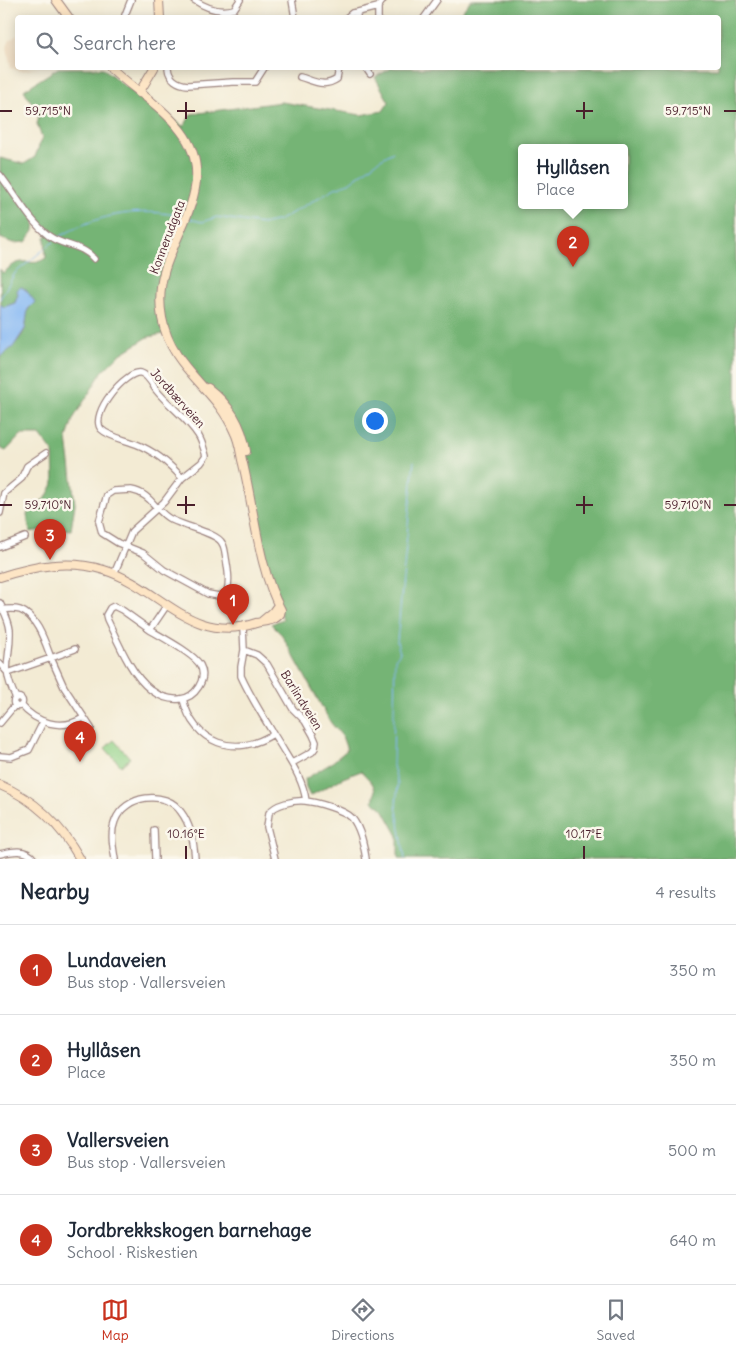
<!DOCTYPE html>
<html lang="en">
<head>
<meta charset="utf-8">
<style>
  :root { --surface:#fff; --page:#f2f2f3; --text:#1f2937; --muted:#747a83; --line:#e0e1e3; --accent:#c8321e }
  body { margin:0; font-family:Delius,sans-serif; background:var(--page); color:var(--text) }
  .you { position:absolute; left:374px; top:420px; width:18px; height:18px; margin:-12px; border:4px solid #fff; border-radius:50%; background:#1a73e8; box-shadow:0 0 0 8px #1a73e833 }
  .badge { display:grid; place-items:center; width:32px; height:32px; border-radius:50%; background:var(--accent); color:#fff; font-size:16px; font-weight:700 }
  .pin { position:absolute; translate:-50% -41px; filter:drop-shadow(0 1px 2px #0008) }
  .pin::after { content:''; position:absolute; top:26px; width:18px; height:15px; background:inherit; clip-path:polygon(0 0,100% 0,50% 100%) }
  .popup { position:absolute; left:518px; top:144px; width:110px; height:65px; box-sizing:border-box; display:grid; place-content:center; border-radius:5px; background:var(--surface); filter:drop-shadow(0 1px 4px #0005); font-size:16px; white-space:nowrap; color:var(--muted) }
  .popup b { font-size:19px; color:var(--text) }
  .popup::after { content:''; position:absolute; left:50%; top:100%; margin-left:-10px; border:10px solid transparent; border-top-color:var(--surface) }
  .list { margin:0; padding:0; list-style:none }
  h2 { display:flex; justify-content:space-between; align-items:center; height:65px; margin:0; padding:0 20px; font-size:21px }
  h2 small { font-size:16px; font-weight:400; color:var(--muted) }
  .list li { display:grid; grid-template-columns:32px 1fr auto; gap:15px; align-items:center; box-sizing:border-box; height:90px; padding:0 20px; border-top:1px solid var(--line) }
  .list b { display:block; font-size:19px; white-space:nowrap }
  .list p { margin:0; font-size:16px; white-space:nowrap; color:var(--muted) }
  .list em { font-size:16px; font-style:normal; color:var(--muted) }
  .icon { flex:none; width:28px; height:28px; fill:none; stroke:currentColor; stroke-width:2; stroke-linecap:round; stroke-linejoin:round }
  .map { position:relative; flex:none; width:736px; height:859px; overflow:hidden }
  .search { position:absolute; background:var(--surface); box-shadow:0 2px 12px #0003; left:15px; right:15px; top:15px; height:55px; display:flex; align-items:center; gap:12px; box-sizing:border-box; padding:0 18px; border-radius:5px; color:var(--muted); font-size:19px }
  .sheet { height:425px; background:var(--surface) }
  nav { display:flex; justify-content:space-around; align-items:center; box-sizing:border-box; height:70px; border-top:1px solid var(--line); background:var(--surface); font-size:14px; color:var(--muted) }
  nav a { display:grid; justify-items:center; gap:2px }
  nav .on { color:var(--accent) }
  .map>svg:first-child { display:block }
  .built { fill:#ecd7ba }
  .green { fill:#92d288; stroke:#6e785a }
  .forest { fill:#75b474; stroke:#606a50; fill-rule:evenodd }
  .water { fill:#87b9f4; stroke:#686c90 }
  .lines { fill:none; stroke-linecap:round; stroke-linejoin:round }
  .stream { stroke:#87b9f4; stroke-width:1 }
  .street-casing { stroke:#9e8580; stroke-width:8 }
  .secondary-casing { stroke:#9e8580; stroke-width:10 }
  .street { stroke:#fff; stroke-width:5.5 }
  .secondary { stroke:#fde5c5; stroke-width:8 }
  .ticks { fill:none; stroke:#4a1f2b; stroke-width:2 }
  .labels { text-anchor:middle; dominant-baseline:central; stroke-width:5; stroke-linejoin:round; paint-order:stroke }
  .street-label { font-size:12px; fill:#4a1f2b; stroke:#fbf7ec }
  .ticks-label { font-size:12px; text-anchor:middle; fill:#4a1f2b; stroke:#fbf7ec; stroke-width:5; stroke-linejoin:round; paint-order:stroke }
</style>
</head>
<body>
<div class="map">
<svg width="736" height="859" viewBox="0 0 736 859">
  <rect width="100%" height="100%" fill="#fbf7ec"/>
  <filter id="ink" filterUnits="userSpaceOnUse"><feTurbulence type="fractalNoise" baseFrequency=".02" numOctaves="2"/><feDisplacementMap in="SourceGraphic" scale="10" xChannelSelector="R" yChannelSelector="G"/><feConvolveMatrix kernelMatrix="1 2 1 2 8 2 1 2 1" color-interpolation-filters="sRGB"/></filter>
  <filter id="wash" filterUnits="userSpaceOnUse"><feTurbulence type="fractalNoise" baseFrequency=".0096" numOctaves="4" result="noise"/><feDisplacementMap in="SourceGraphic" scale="20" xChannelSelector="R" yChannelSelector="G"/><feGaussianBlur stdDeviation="1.12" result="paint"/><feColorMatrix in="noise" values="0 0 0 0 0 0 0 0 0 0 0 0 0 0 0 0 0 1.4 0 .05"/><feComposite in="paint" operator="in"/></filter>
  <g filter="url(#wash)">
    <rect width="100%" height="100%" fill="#f3ebd4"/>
    <path class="built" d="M17,35L18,68H39L20,71L11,68L7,47L10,40Z"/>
    <path class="green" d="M114,740L130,758L121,766L105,748Z"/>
    <path class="forest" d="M471,0H736V859H398V836L383,809L373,801C378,785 371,782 361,771L343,778L310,796L306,788L305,779L330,764L347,750L342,736L331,723L282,635L271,624L283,619L268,579L242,443L164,334L148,337L119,355L102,372L73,419L67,438L75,504L71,530L55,528L30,532L27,514L35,505L46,498L54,482L53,452L40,435H21L6,451L0,448V357C8,352 22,338 25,329C28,321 24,313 31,306L18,295L15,303L4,307L1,305L0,269L3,273C8,269 12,265 17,263C30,259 32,267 46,258L45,238L49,232L39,220L35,221L34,231L26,242L13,243L0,238V158L24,164L35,157L42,138L37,124L39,115L24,90L58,68H103L121,83L184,127L191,114L281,102L361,115L383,111L389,102L375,77L392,68H718V18L458,17ZM522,148H624V206H522Z"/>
    <path class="water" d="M21,287L26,290L35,302L28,309L25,329L13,347L0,357V304L4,307L15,303L18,295L17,290Z"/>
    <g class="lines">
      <path class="stream" d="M190,219L202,222L217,217L262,224L280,220L335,188L349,183L379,160L393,152
        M58,238C95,214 142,206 183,217
        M0,299L15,273L53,242
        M405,859L396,805L398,784L393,766L395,659L400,653L397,642L414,461"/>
    </g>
  </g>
  <g filter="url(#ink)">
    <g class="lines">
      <g class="street-casing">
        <path id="street" d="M194,0C206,8 220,13 234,9L240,0
          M292,0L295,18
          M125,15L131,0
          M346,18L352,13L358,12
          M356,18L358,12L378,7L383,0
          M378,18V7
          M424,18L437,0
          M168,68C169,79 178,84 188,85L233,82H255L264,68
          M366,68L370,74
          M300,77C314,81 324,88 337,79L339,68
          M0,175C16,195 29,221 49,236C64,247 82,244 94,259
          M131,490C151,494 152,506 167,517C179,526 217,532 222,543C225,547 225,553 226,558C228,570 230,580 227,592L219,596L208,594L164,570L143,553L118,543L102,533L99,522L107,495L113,491Z
          M0,513L4,493L21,479L27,466L46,453
          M0,547L25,537
          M114,574L132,531L164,502L182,478L201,463L206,456C204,449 202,441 198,435C187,418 169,406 156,390C152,384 148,375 141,373C126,370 89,414 101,429C109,437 126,440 136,444C154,451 169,463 182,478
          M0,603C4,612 9,620 10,630C11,661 0,666 16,698
          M0,610C6,609 14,608 20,610C37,616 45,642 51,658L75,649
          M243,627L244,650L241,667V676C251,698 265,720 278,741C289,760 303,778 306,801
          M150,630C162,637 194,654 200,665C208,679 195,698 180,699C170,700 159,696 151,690C131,675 118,642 107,619L106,615L110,608L114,606L122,610L150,630L167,605
          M244,650L257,655L267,664L293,709L305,721L313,735L316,742L315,748L312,752L292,763
          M0,664L8,673L51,658L64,687L91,728
          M13.5 702a4.5 4.5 0 1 1 9 0a4.5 4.5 0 1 1-9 0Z
          M183,699C194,744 235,758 273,734
          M21,705C36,723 62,731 83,718
          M0,723L15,705
          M0,756L11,757L29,750L43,722
          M154,830L155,859
          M0,854C12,851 26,848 34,859
          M115,859C113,847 110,833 115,821C124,795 166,789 181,812C191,825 194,843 195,859
          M275,859L267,827L269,813C275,804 294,800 305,801C316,802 345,810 352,818C361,829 364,846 366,859"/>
      </g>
      <g class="secondary-casing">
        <path id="secondary" d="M56,0L69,18
          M159,0L160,18
          M139,93L154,68
          M208,388C229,404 242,425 246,451
          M0,577C34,566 69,559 104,570C160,587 191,645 256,623C265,621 275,621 280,614L281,610C258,569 254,506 242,460C240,450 239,440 234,431C215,387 171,369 162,318C159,302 160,285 165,269C180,223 217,178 181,131C162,106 133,89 111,68
          M262,621L273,612L278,605
          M0,785C36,800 61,825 80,859"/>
      </g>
      <use href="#street" class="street"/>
      <use href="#secondary" class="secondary"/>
    </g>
  </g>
  <path class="ticks" d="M186,102V119M584,102V119M0,111H12M177,111H195M576,111H593M724,111H736M186,496V514M584,496V514M0,505H12M177,505H195M576,505H593M724,505H736M186,846V859M584,846V859"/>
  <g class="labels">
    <g class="street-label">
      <text transform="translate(167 237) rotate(-69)">Konnerudgata</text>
      <text transform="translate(178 398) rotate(48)">Jordbærveien</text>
      <text transform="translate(302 700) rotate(58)">Barlindveien</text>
    </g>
  </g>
  <g class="ticks-label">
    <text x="48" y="115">59.715°N</text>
    <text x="688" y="115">59.715°N</text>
    <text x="48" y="509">59.710°N</text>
    <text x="688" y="509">59.710°N</text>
    <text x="186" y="838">10.16°E</text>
    <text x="584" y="838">10.17°E</text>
  </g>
</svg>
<div class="you"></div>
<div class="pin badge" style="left:233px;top:625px">1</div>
<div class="pin badge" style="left:573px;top:267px">2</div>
<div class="popup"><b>Hyllåsen</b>Place</div>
<div class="pin badge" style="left:50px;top:560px">3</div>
<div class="pin badge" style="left:80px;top:762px">4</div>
<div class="search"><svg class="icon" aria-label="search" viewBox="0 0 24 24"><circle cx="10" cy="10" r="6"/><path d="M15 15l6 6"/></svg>Search here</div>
</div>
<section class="sheet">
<h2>Nearby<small>4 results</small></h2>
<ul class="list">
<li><span class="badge">1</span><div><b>Lundaveien</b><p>Bus stop · Vallersveien</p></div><em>350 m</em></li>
<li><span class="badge">2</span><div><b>Hyllåsen</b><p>Place</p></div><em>350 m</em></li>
<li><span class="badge">3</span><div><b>Vallersveien</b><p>Bus stop · Vallersveien</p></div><em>500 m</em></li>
<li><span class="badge">4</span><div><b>Jordbrekkskogen barnehage</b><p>School · Riskestien</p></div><em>640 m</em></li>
</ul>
</section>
<nav>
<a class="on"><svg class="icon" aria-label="map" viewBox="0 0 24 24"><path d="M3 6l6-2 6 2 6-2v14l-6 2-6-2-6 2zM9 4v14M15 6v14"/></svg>Map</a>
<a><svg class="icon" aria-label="directions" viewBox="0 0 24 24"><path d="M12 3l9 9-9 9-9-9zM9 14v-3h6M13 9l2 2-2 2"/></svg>Directions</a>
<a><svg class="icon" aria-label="saved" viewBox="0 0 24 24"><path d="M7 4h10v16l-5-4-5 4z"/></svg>Saved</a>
</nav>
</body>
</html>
